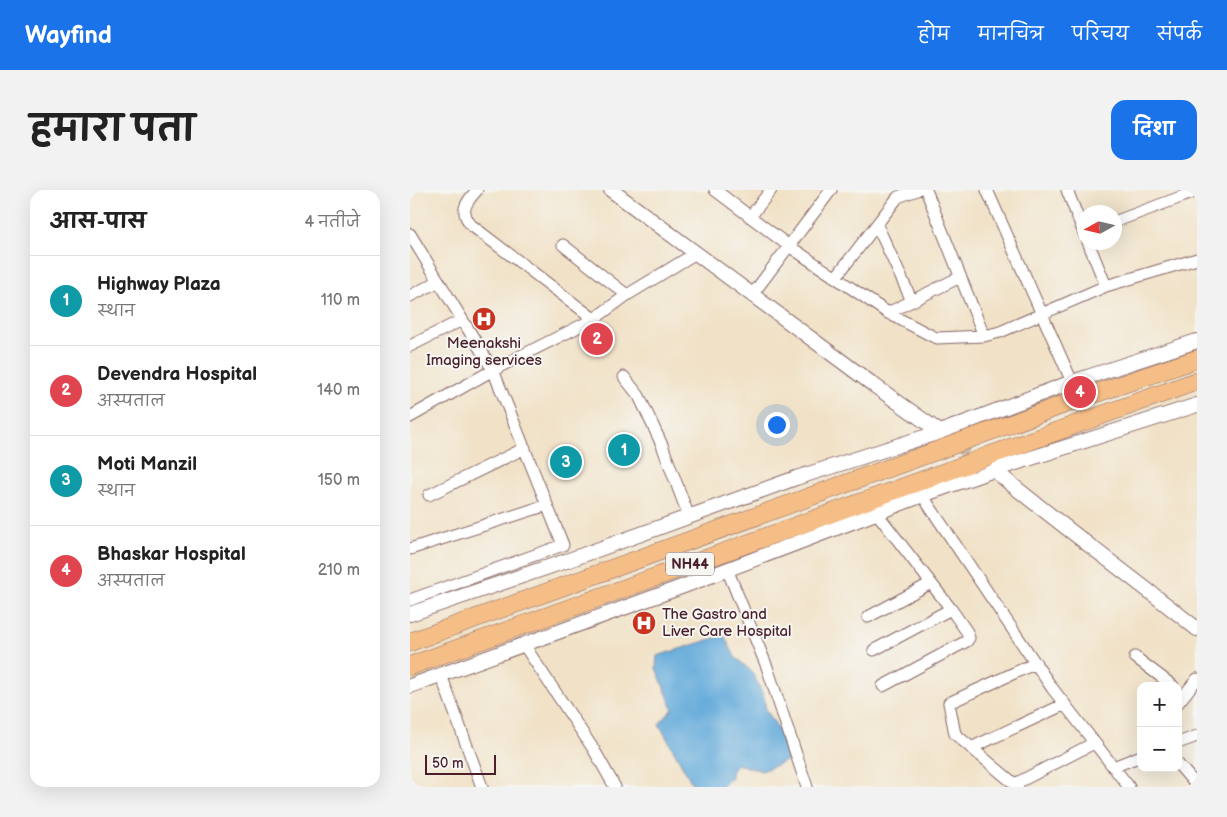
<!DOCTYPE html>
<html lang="hi">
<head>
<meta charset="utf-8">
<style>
  :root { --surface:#fff; --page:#f2f2f2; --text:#222; --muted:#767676; --line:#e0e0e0; --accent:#1a73e8 }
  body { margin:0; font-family:"Balsamiq Sans","Playpen Sans Deva",sans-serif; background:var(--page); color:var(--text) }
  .controls { position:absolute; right:15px; bottom:15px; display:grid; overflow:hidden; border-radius:10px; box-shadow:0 5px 20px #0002 }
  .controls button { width:45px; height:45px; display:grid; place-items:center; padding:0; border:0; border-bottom:1px solid var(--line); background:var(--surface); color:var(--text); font:25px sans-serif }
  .compass { position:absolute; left:667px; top:15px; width:45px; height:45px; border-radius:50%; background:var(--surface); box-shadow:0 5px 20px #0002; rotate:262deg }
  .scale { position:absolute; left:15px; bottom:12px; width:71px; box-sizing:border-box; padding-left:5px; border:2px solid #4a1f2b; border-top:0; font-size:14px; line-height:18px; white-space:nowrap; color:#4a1f2b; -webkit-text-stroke:4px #f6f6f2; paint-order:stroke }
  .you { position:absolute; left:366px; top:234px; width:18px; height:18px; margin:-12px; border:4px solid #fff; border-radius:50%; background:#1a73e8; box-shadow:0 0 0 8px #1a73e833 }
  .badge { display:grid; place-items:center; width:32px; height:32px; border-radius:50%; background:var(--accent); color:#fff; font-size:16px; font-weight:700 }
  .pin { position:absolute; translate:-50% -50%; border:2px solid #fff; box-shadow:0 1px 5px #0006 }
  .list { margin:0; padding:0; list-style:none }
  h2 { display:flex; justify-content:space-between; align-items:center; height:65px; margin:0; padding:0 20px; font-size:21px }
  h2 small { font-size:16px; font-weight:400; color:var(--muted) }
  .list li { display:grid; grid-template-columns:32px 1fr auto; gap:15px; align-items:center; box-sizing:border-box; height:90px; padding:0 20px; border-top:1px solid var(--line) }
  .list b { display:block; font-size:19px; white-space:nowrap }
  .list p { margin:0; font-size:16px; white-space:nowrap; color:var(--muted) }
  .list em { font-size:16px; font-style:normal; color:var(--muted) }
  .map { position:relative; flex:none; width:787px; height:597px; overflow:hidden; border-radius:15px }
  header { display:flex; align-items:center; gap:30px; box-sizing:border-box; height:70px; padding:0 25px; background:var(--accent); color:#fff }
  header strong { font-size:24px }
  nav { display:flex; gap:28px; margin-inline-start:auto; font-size:18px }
  .intro { display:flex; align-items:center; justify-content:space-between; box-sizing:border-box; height:120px; padding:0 30px }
  h1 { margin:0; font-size:35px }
  .button { padding:12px 22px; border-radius:15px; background:var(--accent); color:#fff; font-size:18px; font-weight:700 }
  main { display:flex; gap:30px; padding:0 30px }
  aside { flex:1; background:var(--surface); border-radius:15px; box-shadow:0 5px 20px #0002 }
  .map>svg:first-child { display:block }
  .water { fill:#64aada; stroke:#576482 }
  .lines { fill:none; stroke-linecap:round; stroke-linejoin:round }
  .tertiary-tunnel { stroke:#d0bba8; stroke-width:14; stroke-dasharray:14 7; stroke-linecap:butt }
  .minor-casing { stroke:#846362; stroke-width:13 }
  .tertiary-casing { stroke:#846362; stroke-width:16 }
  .trunk-casing { stroke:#846362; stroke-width:19 }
  .minor { stroke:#fff; stroke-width:11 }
  .tertiary { stroke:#fff; stroke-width:14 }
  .trunk { stroke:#f6be87; stroke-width:18 }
  .trunk-bridge-casing { stroke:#846362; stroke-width:19; stroke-linecap:butt }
  .trunk-bridge { stroke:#f6be87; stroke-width:18 }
  .labels { text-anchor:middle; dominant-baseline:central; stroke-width:4; stroke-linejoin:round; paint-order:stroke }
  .shield { fill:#f6f6f2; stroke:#7e6067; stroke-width:1 }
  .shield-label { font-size:14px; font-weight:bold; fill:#4a1f2b }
  .poi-label { font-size:15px; fill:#4a1f2b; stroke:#f6f6f2 }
</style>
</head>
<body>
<header>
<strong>Wayfind</strong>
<nav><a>होम</a><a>मानचित्र</a><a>परिचय</a><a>संपर्क</a></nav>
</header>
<div class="intro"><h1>हमारा पता</h1><a class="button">दिशा</a></div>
<main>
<aside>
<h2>आस-पास<small>4 नतीजे</small></h2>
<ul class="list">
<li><span class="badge" style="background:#0f9aa8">1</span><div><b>Highway Plaza</b><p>स्थान</p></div><em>110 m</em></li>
<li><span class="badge" style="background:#e0444e">2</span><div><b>Devendra Hospital</b><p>अस्पताल</p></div><em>140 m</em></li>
<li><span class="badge" style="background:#0f9aa8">3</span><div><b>Moti Manzil</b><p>स्थान</p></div><em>150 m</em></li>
<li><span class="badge" style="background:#e0444e">4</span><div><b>Bhaskar Hospital</b><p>अस्पताल</p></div><em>210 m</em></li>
</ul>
</aside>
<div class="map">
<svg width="787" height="597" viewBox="0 0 787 597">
  <rect width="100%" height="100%" fill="#f6f6f2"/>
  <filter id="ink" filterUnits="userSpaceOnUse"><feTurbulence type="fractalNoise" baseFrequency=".02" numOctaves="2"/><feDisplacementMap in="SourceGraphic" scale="10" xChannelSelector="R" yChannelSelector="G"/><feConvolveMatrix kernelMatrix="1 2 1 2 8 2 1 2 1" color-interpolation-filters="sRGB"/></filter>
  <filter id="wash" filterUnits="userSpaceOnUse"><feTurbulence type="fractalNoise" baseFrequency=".0096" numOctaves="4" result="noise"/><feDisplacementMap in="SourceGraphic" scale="20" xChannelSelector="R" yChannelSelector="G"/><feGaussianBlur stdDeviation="1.12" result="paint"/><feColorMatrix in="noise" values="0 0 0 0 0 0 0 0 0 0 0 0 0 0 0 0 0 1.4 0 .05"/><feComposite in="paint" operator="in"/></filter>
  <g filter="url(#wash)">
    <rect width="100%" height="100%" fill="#f1e2c7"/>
    <path class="water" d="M314,445L325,467L342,482L354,507L356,520L368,538L378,570L352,581L327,574L321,582V587L312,597H284L249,534L263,519L246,478L247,466Z"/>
  </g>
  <g filter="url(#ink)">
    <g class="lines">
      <path class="tertiary-tunnel" d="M530,242L575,274"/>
      <g class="minor-casing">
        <path id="minor" d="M67,0C56,13 49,20 61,35L184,129
          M305,0L379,56L478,123L522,146L527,148L574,146L590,142L696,96L678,52
          M516,0L574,146
          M577,0L662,192
          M657,0L674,43
          M340,27L361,0
          M704,32L787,1
          M467,35L502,111
          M0,44L83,180L153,355L0,410
          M153,55L217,105
          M426,87L488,7L507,0
          M696,96L787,69
          M342,105L421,0
          M0,106L29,91
          M478,123L550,87
          M0,156L52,130
          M214,187L229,206L252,255L279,327
          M0,227L83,180L184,129L217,105L286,63
          M19,305L115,258
          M513,305L518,314L642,498L719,597
          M466,322L541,419L557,442L559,448L557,451L473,496
          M0,359L137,315
          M317,379L357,477L397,597
          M458,427L521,393
          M114,455L184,560L205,597
          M464,460L541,419
          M725,467L763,496
          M31,485L72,597
          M768,513L787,489
          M768,553L787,546
          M561,558L655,514
          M768,574L787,596
          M703,577L731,566
          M605,594L684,553
          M608,597L545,544L539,513L626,473"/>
      </g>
      <g class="tertiary-casing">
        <path id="tertiary" d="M201,0L465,196L530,242
          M584,280C650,335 720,385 787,439
          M0,424L159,370L386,288L530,242L662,192L787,151
          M0,496L274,396L513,305L584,280L787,215"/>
      </g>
      <g class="trunk-casing">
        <path id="trunk" d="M556,250L669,209L787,169
          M578,266L787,191
          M0,452L537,257
          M0,476L560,273"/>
      </g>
      <use href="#minor" class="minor"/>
      <use href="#tertiary" class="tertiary"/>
      <use href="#trunk" class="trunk"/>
      <g class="trunk-bridge-casing">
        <path id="trunk-bridge" d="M537,257L556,250
          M560,273L578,266"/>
      </g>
      <use href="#trunk-bridge" class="trunk-bridge"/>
    </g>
  </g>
  <defs>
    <g id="hospital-disc" transform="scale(1.25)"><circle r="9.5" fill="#c8321e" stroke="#f6f6f2"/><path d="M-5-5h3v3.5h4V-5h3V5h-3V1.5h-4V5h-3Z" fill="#fff"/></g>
  </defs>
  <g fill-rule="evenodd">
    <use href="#hospital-disc" x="74" y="129"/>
    <use href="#hospital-disc" x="234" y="433"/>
  </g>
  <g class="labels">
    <rect class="shield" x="256" y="362.5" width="48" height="23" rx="4"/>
    <g class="shield-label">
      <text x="280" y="374">NH44</text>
    </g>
    <g class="poi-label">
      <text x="74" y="153">Meenakshi<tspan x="74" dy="17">Imaging services</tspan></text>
      <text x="252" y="424" text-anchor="start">The Gastro and<tspan x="252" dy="17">Liver Care Hospital</tspan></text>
    </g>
  </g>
</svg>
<div class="controls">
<button>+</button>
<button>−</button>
</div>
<svg class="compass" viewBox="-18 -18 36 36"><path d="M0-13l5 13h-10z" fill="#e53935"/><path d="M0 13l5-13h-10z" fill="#767676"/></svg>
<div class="scale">50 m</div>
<div class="you"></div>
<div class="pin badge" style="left:214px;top:260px;background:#0f9aa8">1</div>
<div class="pin badge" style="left:187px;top:149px;background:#e0444e">2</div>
<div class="pin badge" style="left:156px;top:272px;background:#0f9aa8">3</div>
<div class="pin badge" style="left:670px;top:202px;background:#e0444e">4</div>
</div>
</main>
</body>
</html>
